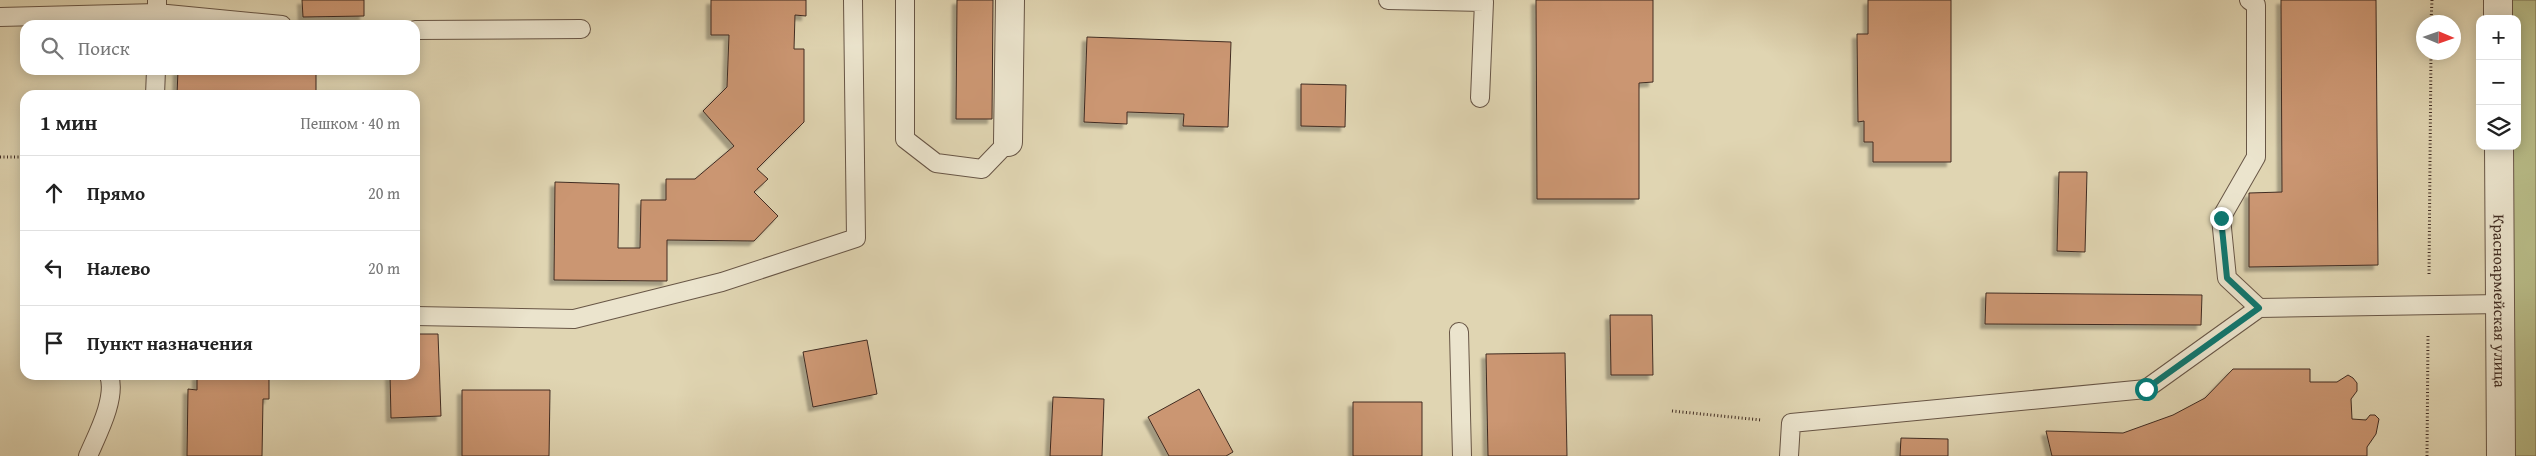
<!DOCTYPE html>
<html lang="ru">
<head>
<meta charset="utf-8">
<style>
  :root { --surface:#fff; --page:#f2f2f2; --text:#222; --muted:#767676; --line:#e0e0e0 }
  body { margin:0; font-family:"Gentium Book Plus",serif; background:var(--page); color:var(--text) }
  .controls { position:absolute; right:15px; top:15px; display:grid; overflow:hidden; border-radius:10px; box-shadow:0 2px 12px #0003 }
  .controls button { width:45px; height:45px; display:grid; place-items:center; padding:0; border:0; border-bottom:1px solid var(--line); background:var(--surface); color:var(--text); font:25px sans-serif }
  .compass { position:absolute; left:2416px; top:15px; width:45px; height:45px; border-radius:50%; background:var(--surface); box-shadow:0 2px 12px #0003; rotate:92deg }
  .stop { position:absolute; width:15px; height:15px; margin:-11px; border:4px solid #0f766e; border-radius:50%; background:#fff }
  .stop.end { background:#0f766e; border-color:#fff; box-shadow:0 1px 5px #0008 }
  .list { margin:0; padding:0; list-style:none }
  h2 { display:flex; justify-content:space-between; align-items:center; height:65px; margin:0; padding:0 20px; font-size:21px }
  h2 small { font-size:16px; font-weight:400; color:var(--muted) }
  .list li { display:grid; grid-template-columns:32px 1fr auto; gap:15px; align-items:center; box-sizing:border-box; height:75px; padding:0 20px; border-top:1px solid var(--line) }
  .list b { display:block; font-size:19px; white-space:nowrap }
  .list em { font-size:16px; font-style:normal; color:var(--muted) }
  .icon { flex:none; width:28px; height:28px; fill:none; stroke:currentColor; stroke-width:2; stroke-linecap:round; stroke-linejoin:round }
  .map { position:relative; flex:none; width:2536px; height:456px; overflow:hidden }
  .search { position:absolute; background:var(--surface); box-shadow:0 2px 12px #0003; left:20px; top:20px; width:400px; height:55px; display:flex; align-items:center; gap:12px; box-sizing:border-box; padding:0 18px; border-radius:15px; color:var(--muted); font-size:19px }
  .panel { position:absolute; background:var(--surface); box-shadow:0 2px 12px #0003; left:20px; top:90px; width:400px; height:290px; border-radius:15px }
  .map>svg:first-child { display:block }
  .green { fill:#b8bc88; stroke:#7c7455 }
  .building { fill:#cb9672; stroke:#402c22; filter:url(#shadow) }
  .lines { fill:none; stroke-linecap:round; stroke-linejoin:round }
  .service-casing { stroke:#685646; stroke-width:20 }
  .minor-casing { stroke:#685646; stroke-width:30 }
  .path { stroke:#402c22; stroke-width:3; stroke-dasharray:1 2.5; stroke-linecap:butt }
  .service { stroke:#ebe4cd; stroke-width:18 }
  .minor { stroke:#ebe4cd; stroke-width:28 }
  .route { stroke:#0f766e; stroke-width:6 }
  .labels { text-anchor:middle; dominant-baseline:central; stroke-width:4; stroke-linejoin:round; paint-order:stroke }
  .street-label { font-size:16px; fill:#402c22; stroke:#ebe4cd }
</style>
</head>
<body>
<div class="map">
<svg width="2536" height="456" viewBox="0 0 2536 456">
  <defs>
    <filter id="shadow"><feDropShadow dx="-4.5" dy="4.5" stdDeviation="1" flood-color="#0004"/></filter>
  </defs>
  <rect width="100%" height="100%" fill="#e0d5b2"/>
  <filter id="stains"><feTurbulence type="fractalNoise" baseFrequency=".004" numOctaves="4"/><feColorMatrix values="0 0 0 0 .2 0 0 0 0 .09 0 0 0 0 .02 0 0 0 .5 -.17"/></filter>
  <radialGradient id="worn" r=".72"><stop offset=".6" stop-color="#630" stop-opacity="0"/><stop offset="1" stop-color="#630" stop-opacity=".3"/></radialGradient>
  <path class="green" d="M2498,0H2536V456H2503L2499,146H2517V19H2498Z"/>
  <path class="building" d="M302,0H364V16L303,17Z
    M711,0H806V16L795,15L794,49H804V122L757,169L768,179L754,192L778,216L754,241L667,240V281L554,280L555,182L619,184L618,248H640L641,200H666V179H695L734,146L703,111L727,87L729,35H711Z
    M957,0H993L992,119H956Z
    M1536,0H1653V82L1639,83V199H1537Z
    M1868,0H1951V162H1873V142H1864V121L1858,122L1857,34H1868Z
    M2281,0H2376L2378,265L2249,267V193L2282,192Z
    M1087,37L1231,42L1228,127L1183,126L1184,114L1127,112V124L1084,122Z
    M178,70H316V95H177Z
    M1301,84L1346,85L1345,127L1301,126Z
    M2059,172H2087L2085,252L2057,251Z
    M1986,293L2202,295L2201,325L1985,324Z
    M1610,315H1652L1653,375H1611Z
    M415,334H438L441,416L391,418L390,375H415Z
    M867,340L877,394L813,407L803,352Z
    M1565,353L1567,456H1488L1486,354Z
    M2233,369H2310V382H2337L2348,375L2353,378L2357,383V391L2351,399L2352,419L2366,420L2370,415H2375L2379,419L2376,434L2367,447V456H2052L2046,431L2123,433L2173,415L2205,398Z
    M197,375H269V399H263L262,456H187L188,389L197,390Z
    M1199,389L1233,452L1226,456H1169L1148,417Z
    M462,390H550L549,456H462Z
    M1053,397L1104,399L1102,456H1050Z
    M1353,402H1422V456H1353Z
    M1901,438L1948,439V456H1900Z"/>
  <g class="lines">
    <g class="service-casing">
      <path id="service" d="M905,0V139L936,163L982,169L1008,142
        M1388,0L1484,2L1480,98
        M2249,0L2256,5V157L2221,218L2227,278L2259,308L2500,304
        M0,17L157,13L282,25
        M157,25V0
        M415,30L581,29
        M155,95L156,70
        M415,316L574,319L722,282L856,238L853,0
        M1459,332L1462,456
        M88,456C97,435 117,398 109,375
        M1789,456L1791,423L2146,389L2259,308"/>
    </g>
    <g class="minor-casing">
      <g id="minor">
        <path d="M2498,0V19"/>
        <path d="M1008,142L1010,0"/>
        <path id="s1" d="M2499,146L2501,456"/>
      </g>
    </g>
    <path class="path" d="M2431,22L2432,0
      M0,157H25
      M2429,274L2431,52
      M1672,411L1761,420
      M2427,456L2428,336"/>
    <use href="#service" class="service"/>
    <use href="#minor" class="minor"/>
  </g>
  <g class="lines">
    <path class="route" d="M2146,389L2259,308L2227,278L2221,218"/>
  </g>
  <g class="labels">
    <g class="street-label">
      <text stroke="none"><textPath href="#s1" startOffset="155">Красноармейская улица</textPath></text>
    </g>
  </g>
  <rect width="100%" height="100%" filter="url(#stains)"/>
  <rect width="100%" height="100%" fill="url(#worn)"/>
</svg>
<div class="controls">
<button>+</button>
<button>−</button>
<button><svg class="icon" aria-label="layers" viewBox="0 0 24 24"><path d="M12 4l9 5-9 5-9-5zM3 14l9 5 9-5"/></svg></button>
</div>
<svg class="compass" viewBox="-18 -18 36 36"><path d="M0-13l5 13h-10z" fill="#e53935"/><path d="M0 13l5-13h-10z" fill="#767676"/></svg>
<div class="stop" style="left:2146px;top:389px"></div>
<div class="stop end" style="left:2221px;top:218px"></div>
<div class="search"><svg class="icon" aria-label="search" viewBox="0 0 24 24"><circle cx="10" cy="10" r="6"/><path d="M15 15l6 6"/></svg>Поиск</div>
<section class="panel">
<h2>1 мин<small>Пешком · 40 m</small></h2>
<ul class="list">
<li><svg class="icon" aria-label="ahead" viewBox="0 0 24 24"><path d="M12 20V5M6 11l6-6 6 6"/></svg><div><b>Прямо</b></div><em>20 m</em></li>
<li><svg class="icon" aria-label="left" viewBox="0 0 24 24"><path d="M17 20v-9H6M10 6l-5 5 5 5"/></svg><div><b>Налево</b></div><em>20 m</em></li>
<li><svg class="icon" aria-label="arrive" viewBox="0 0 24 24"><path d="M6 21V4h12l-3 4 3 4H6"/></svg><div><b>Пункт назначения</b></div></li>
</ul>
</section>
</div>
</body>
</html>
